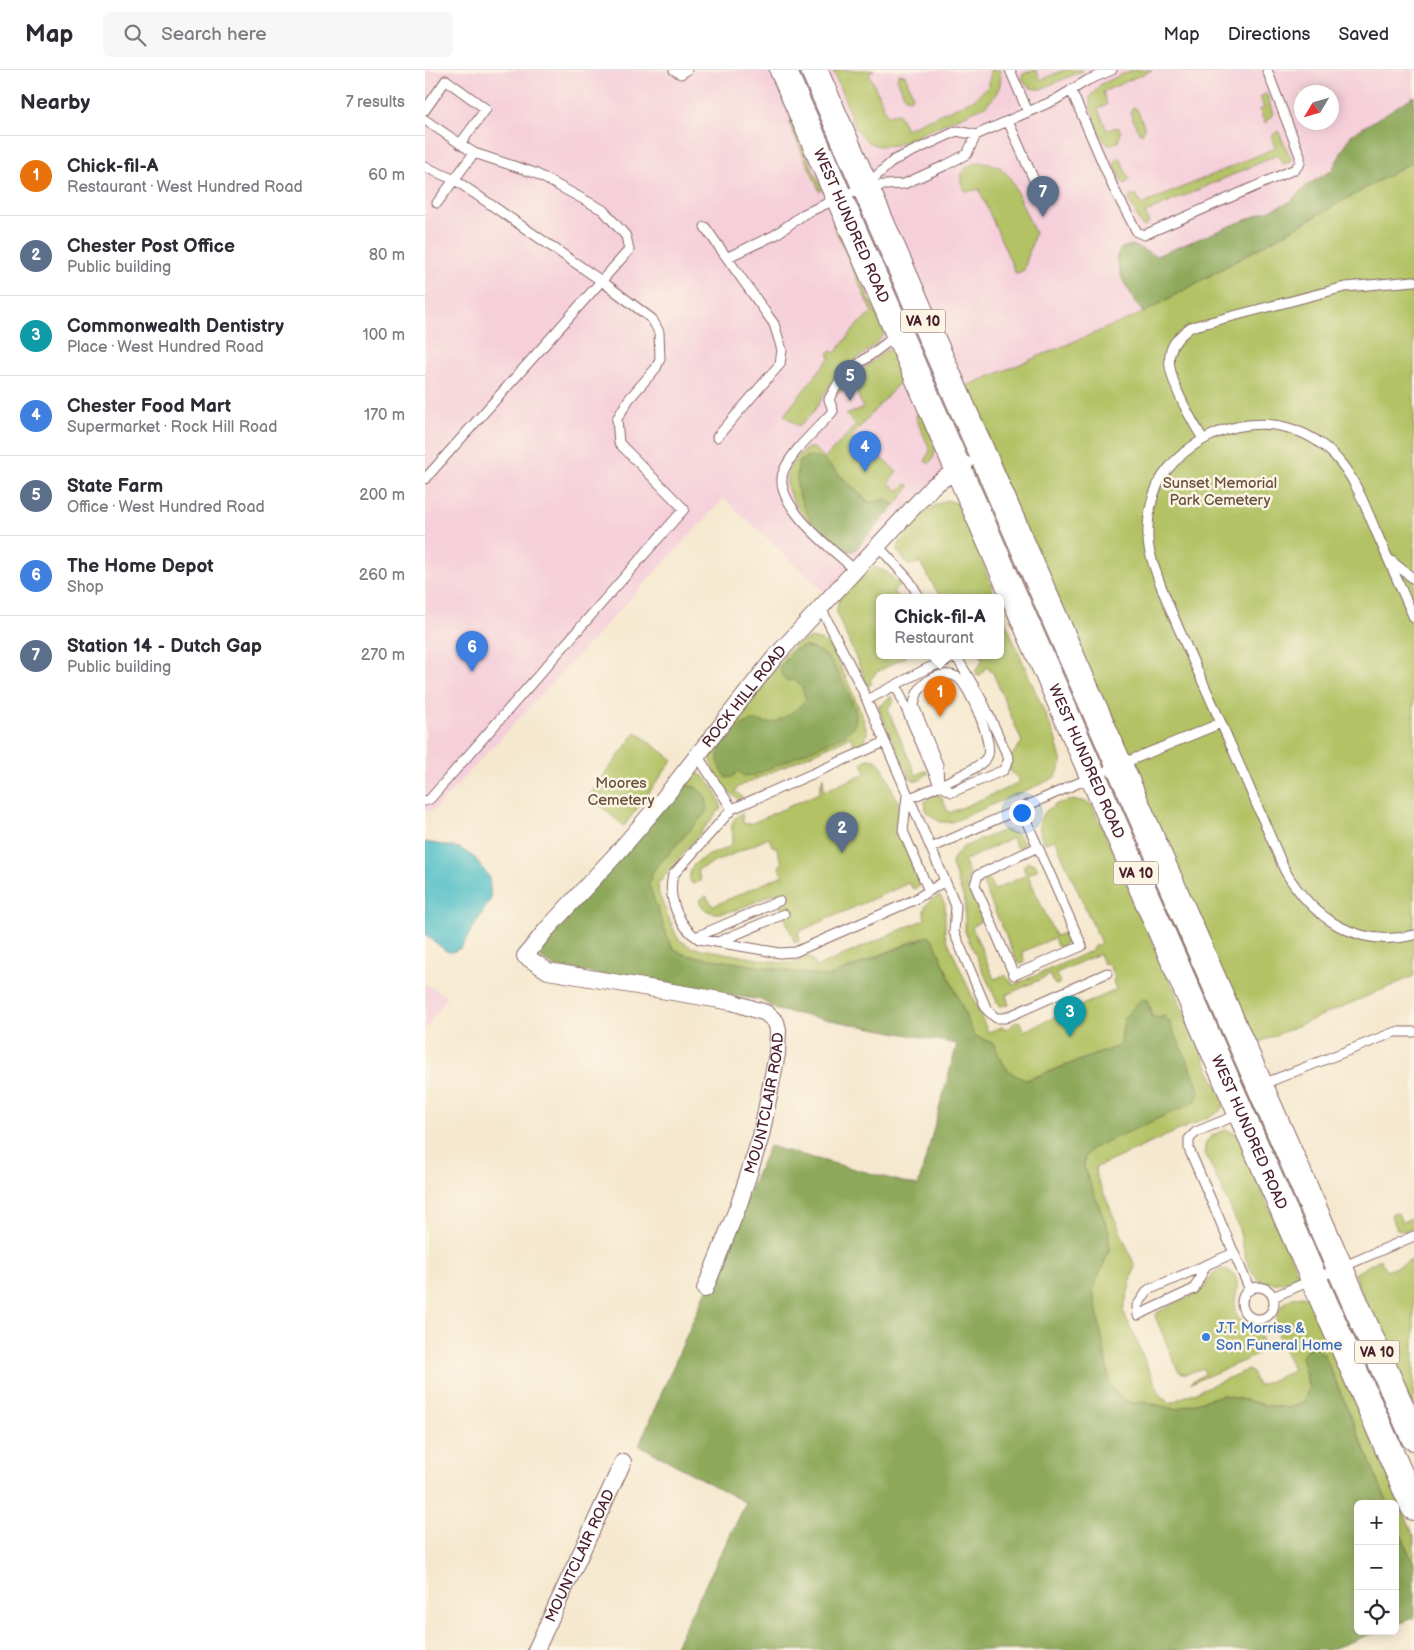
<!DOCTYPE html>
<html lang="en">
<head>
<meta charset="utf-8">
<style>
  :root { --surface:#fff; --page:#f7f7f7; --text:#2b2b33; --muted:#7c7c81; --line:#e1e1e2; --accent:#b45309 }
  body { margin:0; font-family:"Balsamiq Sans",sans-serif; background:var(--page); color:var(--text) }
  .controls { position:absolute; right:15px; bottom:15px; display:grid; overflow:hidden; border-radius:8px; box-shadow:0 2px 12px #0003 }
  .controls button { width:45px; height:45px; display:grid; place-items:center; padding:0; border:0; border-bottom:1px solid var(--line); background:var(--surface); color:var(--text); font:25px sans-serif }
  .compass { position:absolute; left:869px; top:15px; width:45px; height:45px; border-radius:50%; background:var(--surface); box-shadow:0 2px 12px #0003; rotate:232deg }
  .you { position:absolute; left:596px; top:742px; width:18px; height:18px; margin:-12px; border:4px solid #fff; border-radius:50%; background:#1a73e8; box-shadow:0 0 0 8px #1a73e833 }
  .badge { display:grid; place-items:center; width:32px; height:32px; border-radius:50%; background:var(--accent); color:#fff; font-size:16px; font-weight:700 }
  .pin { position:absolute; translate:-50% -41px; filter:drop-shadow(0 1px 2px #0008) }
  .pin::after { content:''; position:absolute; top:26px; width:18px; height:15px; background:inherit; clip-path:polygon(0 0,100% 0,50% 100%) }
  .popup { position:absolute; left:451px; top:524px; width:128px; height:65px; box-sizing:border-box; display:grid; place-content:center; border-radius:8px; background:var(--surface); filter:drop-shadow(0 1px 4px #0005); font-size:16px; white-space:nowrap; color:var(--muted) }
  .popup b { font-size:19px; color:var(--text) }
  .popup::after { content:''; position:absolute; left:50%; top:100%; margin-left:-10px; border:10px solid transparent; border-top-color:var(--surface) }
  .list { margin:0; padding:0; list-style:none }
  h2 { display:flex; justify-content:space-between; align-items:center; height:65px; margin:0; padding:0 20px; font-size:21px }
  h2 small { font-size:16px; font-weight:400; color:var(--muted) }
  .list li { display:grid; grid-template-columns:32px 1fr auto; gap:15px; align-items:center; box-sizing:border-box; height:80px; padding:0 20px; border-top:1px solid var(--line) }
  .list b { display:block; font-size:19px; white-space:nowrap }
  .list p { margin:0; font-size:16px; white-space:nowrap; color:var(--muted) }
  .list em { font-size:16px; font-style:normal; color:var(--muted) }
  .icon { flex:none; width:28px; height:28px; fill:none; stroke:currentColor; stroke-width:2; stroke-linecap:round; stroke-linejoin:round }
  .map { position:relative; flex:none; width:989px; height:1580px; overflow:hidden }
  header { display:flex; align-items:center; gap:30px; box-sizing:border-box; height:70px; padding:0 25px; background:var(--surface); border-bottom:1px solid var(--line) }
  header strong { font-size:24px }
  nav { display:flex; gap:28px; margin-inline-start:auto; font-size:18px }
  .search { width:350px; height:45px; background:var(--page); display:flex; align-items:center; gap:12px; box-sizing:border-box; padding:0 18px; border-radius:8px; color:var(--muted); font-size:19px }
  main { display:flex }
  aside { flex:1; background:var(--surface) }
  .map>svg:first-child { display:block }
  .built { fill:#f5cfda; fill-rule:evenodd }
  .green { fill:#b2c265; stroke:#7e7048 }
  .forest { fill:#8da85a; stroke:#6c6442 }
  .water { fill:#51bfc7; stroke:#4e6f79 }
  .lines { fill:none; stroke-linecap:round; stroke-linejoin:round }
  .service-casing { stroke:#866564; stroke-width:11 }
  .minor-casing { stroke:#866564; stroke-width:18 }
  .primary-casing { stroke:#866564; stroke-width:28 }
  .service { stroke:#fff; stroke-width:9 }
  .minor { stroke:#fff; stroke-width:16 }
  .primary { stroke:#fff; stroke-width:26 }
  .shop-dot { fill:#3f7fe0; stroke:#fcf5e5; stroke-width:2 }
  .labels { text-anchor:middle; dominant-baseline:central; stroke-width:5; stroke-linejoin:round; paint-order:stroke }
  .shield { fill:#fcf5e5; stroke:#7f5f63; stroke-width:1 }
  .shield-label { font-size:14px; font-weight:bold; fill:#4a1f2b }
  .street-label { font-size:15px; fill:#4a1f2b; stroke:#fcf5e5 }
  .park-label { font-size:15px; fill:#69503c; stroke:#fcf5e5 }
  .shop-label { font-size:15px; fill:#366cbe; stroke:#fcf5e5; text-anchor:start }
</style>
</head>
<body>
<header>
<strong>Map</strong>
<div class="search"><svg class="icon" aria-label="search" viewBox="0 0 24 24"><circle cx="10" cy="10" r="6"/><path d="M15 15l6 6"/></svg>Search here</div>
<nav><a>Map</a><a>Directions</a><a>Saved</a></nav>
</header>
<main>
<aside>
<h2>Nearby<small>7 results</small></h2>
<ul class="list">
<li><span class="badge" style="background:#e8710a">1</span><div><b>Chick-fil-A</b><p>Restaurant · West Hundred Road</p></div><em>60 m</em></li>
<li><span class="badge" style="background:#5c6f8a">2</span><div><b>Chester Post Office</b><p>Public building</p></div><em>80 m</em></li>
<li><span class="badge" style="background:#0f9aa8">3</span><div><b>Commonwealth Dentistry</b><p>Place · West Hundred Road</p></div><em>100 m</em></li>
<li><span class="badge" style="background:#3f7fe0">4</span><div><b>Chester Food Mart</b><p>Supermarket · Rock Hill Road</p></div><em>170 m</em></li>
<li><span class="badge" style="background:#5c6f8a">5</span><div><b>State Farm</b><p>Office · West Hundred Road</p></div><em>200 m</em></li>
<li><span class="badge" style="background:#3f7fe0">6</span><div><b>The Home Depot</b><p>Shop</p></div><em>260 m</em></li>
<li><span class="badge" style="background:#5c6f8a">7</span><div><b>Station 14 - Dutch Gap</b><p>Public building</p></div><em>270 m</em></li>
</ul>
</aside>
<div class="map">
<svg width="989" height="1580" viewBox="0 0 989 1580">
  <rect width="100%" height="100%" fill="#fcf5e5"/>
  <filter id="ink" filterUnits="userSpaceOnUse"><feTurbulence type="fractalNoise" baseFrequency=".02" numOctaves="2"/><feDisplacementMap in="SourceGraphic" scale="10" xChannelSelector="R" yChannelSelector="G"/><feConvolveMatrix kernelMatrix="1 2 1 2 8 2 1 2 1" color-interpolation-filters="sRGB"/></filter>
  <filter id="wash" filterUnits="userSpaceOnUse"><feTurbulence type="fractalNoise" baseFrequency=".0096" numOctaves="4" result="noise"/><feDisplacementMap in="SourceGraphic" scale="20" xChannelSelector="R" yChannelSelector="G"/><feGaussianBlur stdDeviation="1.12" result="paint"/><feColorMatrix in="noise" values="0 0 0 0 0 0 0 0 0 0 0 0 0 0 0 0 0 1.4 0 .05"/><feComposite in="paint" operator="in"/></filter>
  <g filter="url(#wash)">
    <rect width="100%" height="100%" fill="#f5e8cf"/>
    <path class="built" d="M0,0H989V91L718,243L503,332L532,397L405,527L299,428L9,740L0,741ZM876,22H906V52H876Z
      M0,914L22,927L0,960Z"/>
    <path class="green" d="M408,0H450L444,3L462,45L473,43L481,59L550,29L564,15L565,0H575C578,15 572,26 560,36L471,75L453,76L443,72L431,59Z
      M608,0H611L616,10L639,0H659L616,19C606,20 601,17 597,8L598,4Z
      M707,0H727L678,22L682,34L673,39L682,60L693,57L696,62L693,72L684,75C675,71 664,37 665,27L676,14Z
      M474,4L480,5L488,25L485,29L480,28L472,8Z
      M839,24L842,25L848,44L840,53L834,40L839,38L835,28Z
      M708,37L712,39L720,58L717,64L713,61L705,42Z
      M366,51L397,119L395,122L364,53Z
      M853,61L866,88L865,92L858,94L853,85L720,143L724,153L719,157L716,155L704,129L706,125H712L716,135L850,78L846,66Z
      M692,87L696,90L704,109L701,114L697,112L689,93Z
      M989,91V906L828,975L537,318L718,243Z
      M555,92L574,96L585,107L610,163L599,200L591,204L554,119L541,122C530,107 537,96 555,92Z
      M410,153L460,263C449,280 427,290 413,304C399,320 392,345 373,356L359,345L405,287L403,283L406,281L410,283L434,253L447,243L408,154Z
      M461,280H467L484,318H480L476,311L426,367L435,375L438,372L472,402L464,412L473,421L481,414L484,415L483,419L470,435L461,429L445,433L398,389L372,417L388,456C364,430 346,404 383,378H389L400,388L431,355L421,345L438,338L429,316L412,323L415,318Z
      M496,343C502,358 519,382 503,394L500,391L505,380L491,348L492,344Z
      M522,430L531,433L539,445L571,528H516L495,493L483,495L472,480C478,459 502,436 522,430Z
      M449,497L462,502L475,515L468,521L473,528H455V586H482L452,602L445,610L447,614L443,616L412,544C410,522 433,508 449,497Z
      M575,539L630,667L637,693L631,706L625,710L527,752H515L501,742L500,731L509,724L515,725L524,743L592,714L595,710L584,700V689L597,672L568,603L561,597L555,606L552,605L551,600L558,589L554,586H575Z
      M386,568C392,569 398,570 403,575C411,583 442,653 442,663C441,671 438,675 431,677L425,667L313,717L310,721L317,727L316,731C301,723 281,698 287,681L364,580L371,574Z
      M467,626L469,631L463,640L491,705L499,701L504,702L494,711L488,710L484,706L455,643L454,636Z
      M211,662L248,690L199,756L164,726Z
      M442,689L451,690L457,696L474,734L475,765L495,810L494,817L488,819L484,813L373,862L375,870L370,873L350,823C331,830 284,860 274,830L281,826L288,836L358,805L354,797L357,792L351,777L347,776L344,768L272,800L276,810L270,814L266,813C258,788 291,785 305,776C314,762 297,755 317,743L318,753L325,754L394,723L398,707L399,721L441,703L437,693Z
      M272,703C284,707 295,726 296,738L233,814L234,825L253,869L266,877L357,893H366L385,887L392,897L500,849C496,837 504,829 515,826L520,834V865L563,962L577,957L583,959L591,951L595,952L599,961L691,920L688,911L690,907L683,894L678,893L674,884L631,903L635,911L633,915L629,914L625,905L581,925L584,935L574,936L540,862V832L527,795L528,789L538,777L579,760L592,764L599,773L596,778L591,777L587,768L539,791L544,803L542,815L557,850L547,857L569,909L580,905L589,915L666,881L668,877L676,873L630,770L620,773C597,741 645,721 667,735L799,1033L795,1041L790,1044L670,1098L671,1105L710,1196L698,1241L736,1327L745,1333L822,1300L827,1302L833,1316L868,1301C861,1280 838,1251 861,1232C868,1227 876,1225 884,1227L989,1466V1495L970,1451V1434H963L899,1284L890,1277L876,1286L884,1319L878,1332L864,1338L845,1336L798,1325L750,1339L718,1332L706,1333L693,1326L685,1314L668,1219L684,1181V1162L659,1098L660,1086L668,1078L732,948L727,946L726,937L699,948L696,972L691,977L601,1010C581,1003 576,992 569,974L549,965L508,869L498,867L403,907L260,885L248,878L242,866L223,815L228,801L282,741C277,723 274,709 253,720L261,710Z
      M602,792L610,794L613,799L603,805L630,866L640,863L643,866L640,874L636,877L632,876L629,868L597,882L600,892L596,894L593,893L558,814L560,810H564L569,820L601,805L598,797Z
      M728,812L743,833L855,1088L850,1091Z
      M800,1060L811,1063L873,1204C866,1210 857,1214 848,1213C819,1213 820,1176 813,1157C804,1132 791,1108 780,1083C778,1068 788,1065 800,1060Z
      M968,1142L973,1143L977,1152L989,1147V1157L979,1161L972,1159L966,1146Z
      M955,1189L962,1201L989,1189V1348L929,1204Z
      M800,1199C823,1206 805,1229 811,1244C816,1254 827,1256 835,1263L838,1278L828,1287L766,1313L767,1311L780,1304L778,1298L761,1304L753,1301L730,1246L733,1242L778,1220L788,1203Z"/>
    <path class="forest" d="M989,26V91L718,243L698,211L691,188L696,178L708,175L731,186L865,132L881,116L907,100L926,65Z
      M382,386L398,389L444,433L461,429L470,435L429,481C404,487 374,437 372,416C371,409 373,400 373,393Z
      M379,576C388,579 397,581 404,589C411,597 433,638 431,649C430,657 426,659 420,665L330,705L319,706L313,701L307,707L301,708C297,701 292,694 293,686C295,670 315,651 331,651C338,651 344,655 350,652C361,647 374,639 381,629L376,615L370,610L361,611L357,606L355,597L369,580Z
      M262,715C276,718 284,726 282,741L228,801L224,815L242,866L248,878L260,885L403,907L503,866L508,869L549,965L569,974C576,992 581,1003 601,1010L691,977L696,972L699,948L716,929L722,930L727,946L732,948L739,946L744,951L772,1013L774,1023L770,1032L668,1078L660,1086L659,1098L684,1162V1181L668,1219L685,1314L693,1326L706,1333L718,1332L750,1339L798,1325L845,1336L864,1338L878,1332L884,1319L876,1286L884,1278L890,1277L899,1284L963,1434H933V1561H954L904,1580H248L321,1433L214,1375L344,1076L493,1116L532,974L352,940L336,930L129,897L114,886V880L253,720Z
      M970,1451L989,1495V1548L970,1555Z"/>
    <path class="water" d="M0,772L35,778L50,788L64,807L66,828L36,878L27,882L21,881L0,864Z"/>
  </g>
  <g filter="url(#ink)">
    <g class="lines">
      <g class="service-casing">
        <path id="service" d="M249,0L256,4L262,0
          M585,0L603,42
          M646,20L689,119L712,162L719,165L870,99L875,93V86L842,0
          M0,40L21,10L61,39L35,74
          M0,50L49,83
          M583,51L613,119
          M0,97L30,110L178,212L227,249L234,262L235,289L231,298L204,329L192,349L194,373L259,439L5,729L0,731
          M442,116L479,114L521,95L542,84L551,65
          M280,157L349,254L357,280L355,294L292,367
          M303,187L350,165L379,144L440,116L469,90L532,61L551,65L630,30L663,10L687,0
          M778,369C767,351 740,306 745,284C747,272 756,264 766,257L920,217L989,211
          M0,409L204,180L201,166L178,140L110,103L49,83L12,133
          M454,477L484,510L495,528
          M965,490L989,509
          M431,501C410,481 344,433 359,400C369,378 393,359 408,341L404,329L414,312L427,299L472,265
          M396,538L437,619L531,836L529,862L562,940L571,948H580L682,903
          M989,548C976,518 963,488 950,459C939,433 929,406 909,385C861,336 783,349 742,400C727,418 722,446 723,469C723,483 729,495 733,508C745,541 760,573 774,604C804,669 832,735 860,801C888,848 932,879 989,865
          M471,615L514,715L527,722L579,700L584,689L558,632L531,586
          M442,630L501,599L531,587
          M272,685L307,739L460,672
          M482,725L478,761L504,821
          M485,728C501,721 554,701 562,687C570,675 544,614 532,607C522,602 512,605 503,611C494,617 490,625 489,636L513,695L514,715
          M307,739L248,805C242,828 254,857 274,869L355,883L370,882L489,830L520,811
          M596,739L657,876L589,905L550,815L553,805L613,777
          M506,778L694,695L796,653
          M271,867L354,831
          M293,872L359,844
          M838,1014L970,962H989
          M814,1044L771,1062L764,1069V1079L825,1220
          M781,1195L769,1219L713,1245L712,1236L723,1220L809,1183
          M817 1233a16 16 0 1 1 32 0a16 16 0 1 1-32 0Z
          M848,1227L989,1166"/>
      </g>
      <g class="minor-casing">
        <g id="minor">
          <path id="s1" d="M280,1219L314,1134L336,1066L352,984L353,960L351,952L341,943L307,932L123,901L100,886L122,859L195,780L235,733L349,588L508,416L540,394"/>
          <path id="s2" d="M111,1580L198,1392"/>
        </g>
      </g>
      <g class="primary-casing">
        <g id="primary">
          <path id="s3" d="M358,0L989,1437"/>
          <path d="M389,0L989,1367"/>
        </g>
      </g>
      <use href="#service" class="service"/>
      <use href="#minor" class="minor"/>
      <use href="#primary" class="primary"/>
    </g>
  </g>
  <circle class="shop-dot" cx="781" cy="1267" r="5"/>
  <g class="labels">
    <g class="shield">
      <rect x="475.5" y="239.5" width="45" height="23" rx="4"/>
      <rect x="688.5" y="791.5" width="45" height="23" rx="4"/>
      <rect x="929.5" y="1270.5" width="45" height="23" rx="4"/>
    </g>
    <g class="shield-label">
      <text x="498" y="251">VA 10</text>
      <text x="711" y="803">VA 10</text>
      <text x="952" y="1282">VA 10</text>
    </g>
    <g class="street-label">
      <text stroke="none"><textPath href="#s3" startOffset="170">WEST HUNDRED ROAD</textPath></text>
      <text stroke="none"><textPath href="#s1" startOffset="882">ROCK HILL ROAD</textPath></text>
      <text stroke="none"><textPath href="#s3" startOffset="755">WEST HUNDRED ROAD</textPath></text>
      <text stroke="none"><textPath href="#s1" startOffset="196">MOUNTCLAIR ROAD</textPath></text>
      <text stroke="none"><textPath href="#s3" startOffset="1160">WEST HUNDRED ROAD</textPath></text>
      <text stroke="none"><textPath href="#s2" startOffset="104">MOUNTCLAIR ROAD</textPath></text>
    </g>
    <g class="park-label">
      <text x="795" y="413">Sunset Memorial<tspan x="795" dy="17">Park Cemetery</tspan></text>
      <text x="196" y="713">Moores<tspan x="196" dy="17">Cemetery</tspan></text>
    </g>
    <g class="shop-label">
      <text x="791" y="1258">J.T. Morriss &amp;<tspan x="791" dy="17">Son Funeral Home</tspan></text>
    </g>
  </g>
</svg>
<div class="controls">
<button>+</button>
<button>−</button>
<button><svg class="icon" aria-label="locate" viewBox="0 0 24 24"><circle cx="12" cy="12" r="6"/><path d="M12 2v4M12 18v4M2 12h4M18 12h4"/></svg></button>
</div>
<svg class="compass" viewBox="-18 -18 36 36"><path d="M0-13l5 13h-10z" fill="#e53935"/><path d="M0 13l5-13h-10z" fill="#7c7c81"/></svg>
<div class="you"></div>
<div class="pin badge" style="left:515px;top:647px;background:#e8710a">1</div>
<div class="popup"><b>Chick-fil-A</b>Restaurant</div>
<div class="pin badge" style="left:417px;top:783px;background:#5c6f8a">2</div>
<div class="pin badge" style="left:645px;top:967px;background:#0f9aa8">3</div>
<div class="pin badge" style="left:440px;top:402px;background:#3f7fe0">4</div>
<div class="pin badge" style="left:425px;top:331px;background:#5c6f8a">5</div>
<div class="pin badge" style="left:47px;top:602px;background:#3f7fe0">6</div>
<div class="pin badge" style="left:618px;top:147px;background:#5c6f8a">7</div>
</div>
</main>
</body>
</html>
